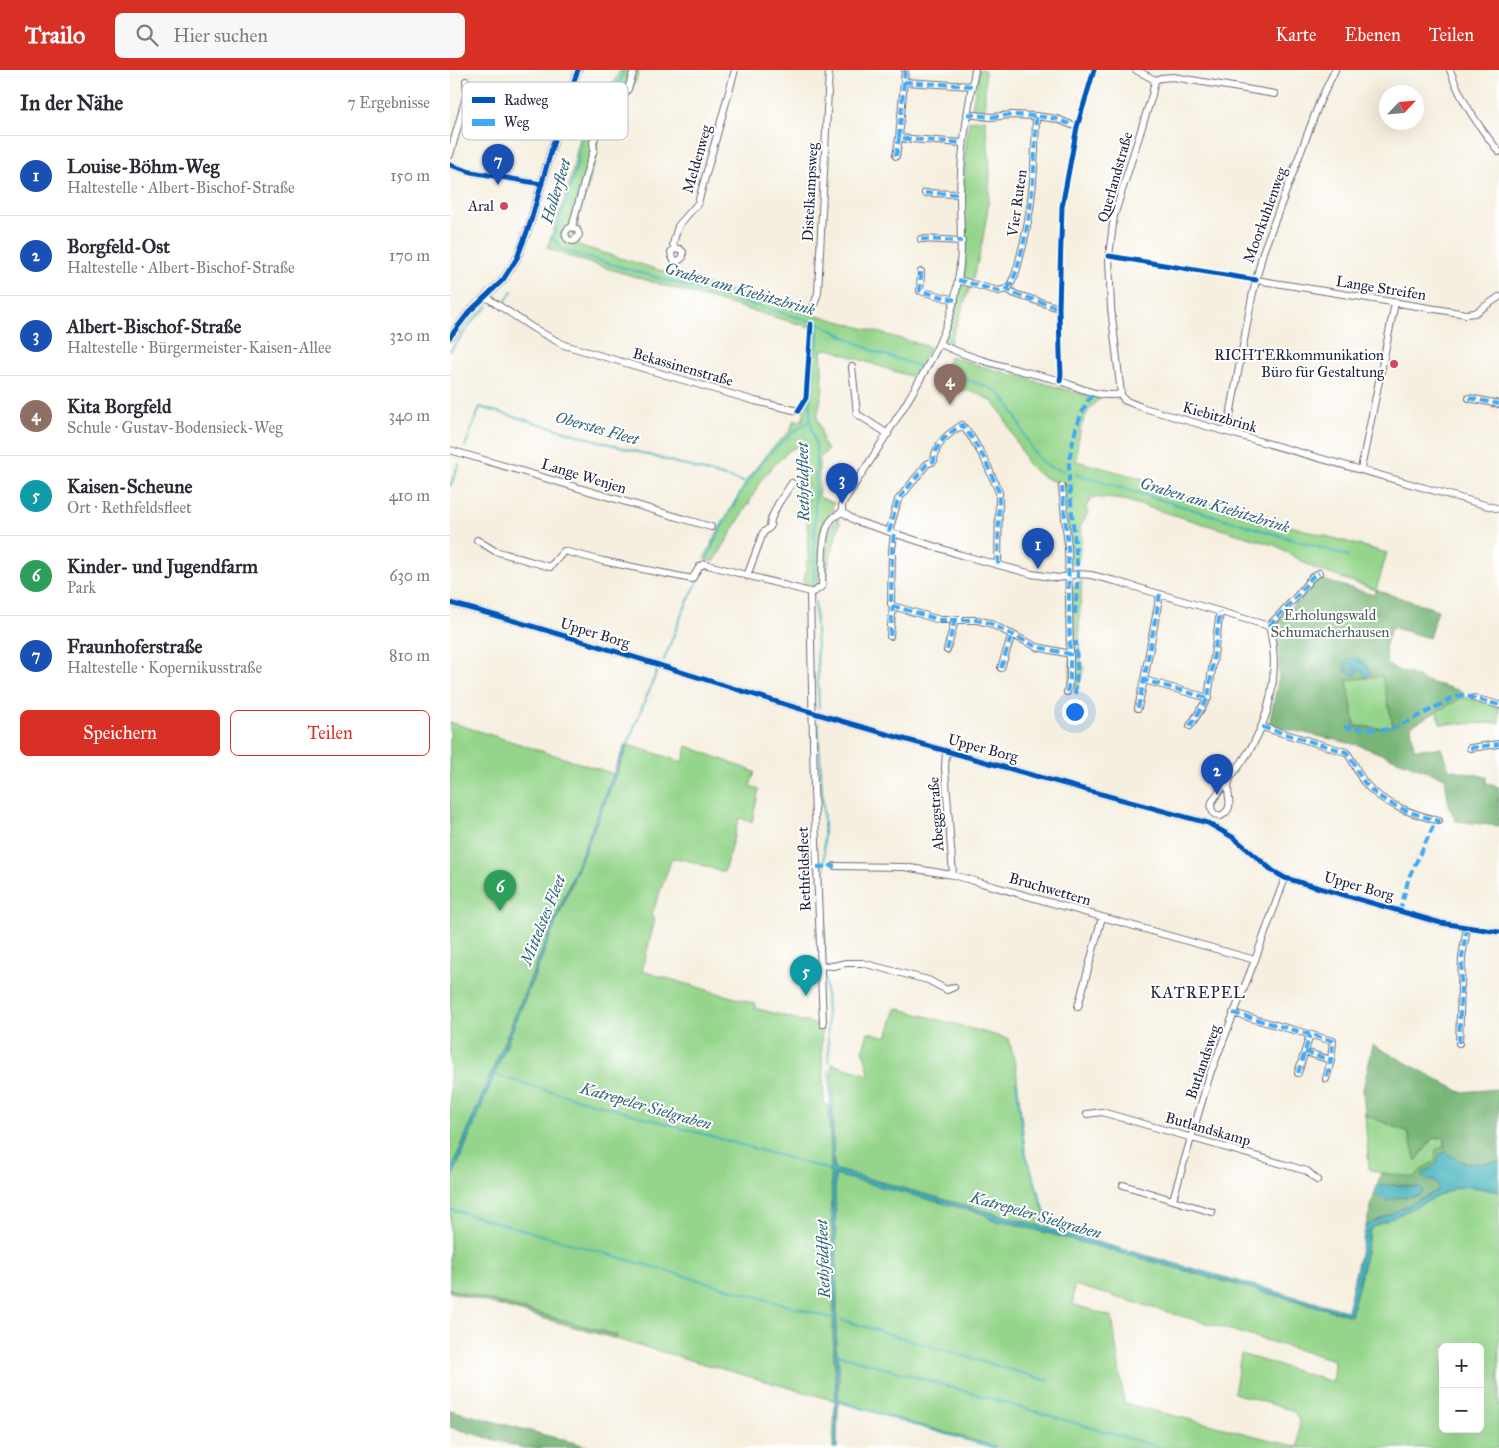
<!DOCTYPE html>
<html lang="de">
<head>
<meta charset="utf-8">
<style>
  :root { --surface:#fff; --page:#f7f7f7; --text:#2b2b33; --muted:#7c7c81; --line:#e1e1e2; --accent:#d93025 }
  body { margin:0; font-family:"IM FELL Great Primer",serif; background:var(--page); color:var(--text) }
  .controls { position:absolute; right:15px; bottom:15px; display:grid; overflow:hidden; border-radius:8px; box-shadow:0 5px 20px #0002 }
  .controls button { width:45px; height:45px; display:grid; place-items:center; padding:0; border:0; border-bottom:1px solid var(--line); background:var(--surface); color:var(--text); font:25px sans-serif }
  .compass { position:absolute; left:929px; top:15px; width:45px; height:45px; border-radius:50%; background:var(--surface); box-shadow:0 5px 20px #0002; rotate:64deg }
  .you { position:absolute; left:624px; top:641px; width:18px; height:18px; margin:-12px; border:4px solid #fff; border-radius:50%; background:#1a73e8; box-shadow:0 0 0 8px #1a73e833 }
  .badge { display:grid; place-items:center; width:32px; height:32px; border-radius:50%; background:var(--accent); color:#fff; font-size:16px; font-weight:700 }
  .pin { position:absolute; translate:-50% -41px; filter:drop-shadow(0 1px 2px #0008) }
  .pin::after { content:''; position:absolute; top:26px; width:18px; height:15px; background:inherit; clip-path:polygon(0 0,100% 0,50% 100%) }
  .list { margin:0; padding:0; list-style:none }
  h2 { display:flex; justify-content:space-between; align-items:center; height:65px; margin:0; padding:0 20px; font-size:21px }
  h2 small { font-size:16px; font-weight:400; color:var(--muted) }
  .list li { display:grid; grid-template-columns:32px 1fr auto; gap:15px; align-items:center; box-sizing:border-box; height:80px; padding:0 20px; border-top:1px solid var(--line) }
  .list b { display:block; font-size:19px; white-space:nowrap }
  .list p { margin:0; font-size:16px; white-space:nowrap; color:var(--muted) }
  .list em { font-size:16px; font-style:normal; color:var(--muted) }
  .actions { display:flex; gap:10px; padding:15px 20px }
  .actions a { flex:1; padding:11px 0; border:1px solid var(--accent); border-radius:8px; text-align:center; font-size:18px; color:var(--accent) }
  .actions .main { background:var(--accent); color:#fff }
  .icon { flex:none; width:28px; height:28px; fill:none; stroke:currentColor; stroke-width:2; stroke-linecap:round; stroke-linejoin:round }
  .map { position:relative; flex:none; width:1049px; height:1378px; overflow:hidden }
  header { display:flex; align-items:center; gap:30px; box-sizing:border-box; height:70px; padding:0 25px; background:var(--accent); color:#fff }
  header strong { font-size:24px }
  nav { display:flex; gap:28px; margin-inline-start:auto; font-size:18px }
  .search { width:350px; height:45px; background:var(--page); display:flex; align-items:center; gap:12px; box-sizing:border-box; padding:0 18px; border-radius:8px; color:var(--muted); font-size:19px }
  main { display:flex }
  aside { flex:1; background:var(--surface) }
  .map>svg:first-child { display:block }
  .green { fill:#95d58b; stroke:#5c7c63; fill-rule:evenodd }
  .forest { fill:#78b677; stroke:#4d6c59; fill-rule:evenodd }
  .water { fill:#41b1bb; stroke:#326a7b }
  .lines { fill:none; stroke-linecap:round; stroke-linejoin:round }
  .stream { stroke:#41b1bb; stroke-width:2 }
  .minor-casing { stroke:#6c6a74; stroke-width:8 }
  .tertiary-casing { stroke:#6c6a74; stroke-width:9 }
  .minor { stroke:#fff; stroke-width:6 }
  .tertiary { stroke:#fff; stroke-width:8 }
  .quiet { stroke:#3fa9f5; stroke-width:4; stroke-dasharray:8 4; stroke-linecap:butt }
  .cycleway-casing { stroke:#fff; stroke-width:8 }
  .cycleway { stroke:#0057b8; stroke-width:5 }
  .poi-dot { fill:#d1495b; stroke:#fff; stroke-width:2 }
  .labels { text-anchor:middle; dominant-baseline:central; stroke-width:4; stroke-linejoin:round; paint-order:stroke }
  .street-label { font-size:15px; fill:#22223b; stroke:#fff }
  .poi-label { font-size:15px; fill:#22223b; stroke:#fff; text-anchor:end }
  .park-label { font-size:15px; fill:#4a6157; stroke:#fff }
  .water-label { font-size:16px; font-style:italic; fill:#306275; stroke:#fff }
  .neighbourhood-label { font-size:16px; letter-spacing:1px; fill:#22223b; stroke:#fff }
  .key { fill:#fff; stroke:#bdbdc4; stroke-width:1 }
  .key-label { font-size:14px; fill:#22223b }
</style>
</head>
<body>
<header>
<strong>Trailo</strong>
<div class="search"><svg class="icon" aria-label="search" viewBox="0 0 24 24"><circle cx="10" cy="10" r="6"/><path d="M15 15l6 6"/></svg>Hier suchen</div>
<nav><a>Karte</a><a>Ebenen</a><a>Teilen</a></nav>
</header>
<main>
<aside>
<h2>In der Nähe<small>7 Ergebnisse</small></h2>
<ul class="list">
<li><span class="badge" style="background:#1a4fb4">1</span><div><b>Louise-Böhm-Weg</b><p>Haltestelle · Albert-Bischof-Straße</p></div><em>150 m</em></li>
<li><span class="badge" style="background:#1a4fb4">2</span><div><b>Borgfeld-Ost</b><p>Haltestelle · Albert-Bischof-Straße</p></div><em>170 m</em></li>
<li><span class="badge" style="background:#1a4fb4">3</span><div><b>Albert-Bischof-Straße</b><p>Haltestelle · Bürgermeister-Kaisen-Allee</p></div><em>320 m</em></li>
<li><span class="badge" style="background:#8d6e63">4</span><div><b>Kita Borgfeld</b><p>Schule · Gustav-Bodensieck-Weg</p></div><em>340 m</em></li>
<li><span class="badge" style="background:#0f9aa8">5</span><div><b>Kaisen-Scheune</b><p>Ort · Rethfeldsfleet</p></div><em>410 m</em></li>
<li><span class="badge" style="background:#2e9e5b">6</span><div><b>Kinder- und Jugendfarm</b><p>Park</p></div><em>630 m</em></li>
<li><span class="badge" style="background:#1a4fb4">7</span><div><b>Fraunhoferstraße</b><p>Haltestelle · Kopernikusstraße</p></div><em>810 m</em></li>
</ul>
<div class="actions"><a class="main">Speichern</a><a>Teilen</a></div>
</aside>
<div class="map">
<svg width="1049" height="1378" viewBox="0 0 1049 1378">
  <rect width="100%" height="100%" fill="#fff"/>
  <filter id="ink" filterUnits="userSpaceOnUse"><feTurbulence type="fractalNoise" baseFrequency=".02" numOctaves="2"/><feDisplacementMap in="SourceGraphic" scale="10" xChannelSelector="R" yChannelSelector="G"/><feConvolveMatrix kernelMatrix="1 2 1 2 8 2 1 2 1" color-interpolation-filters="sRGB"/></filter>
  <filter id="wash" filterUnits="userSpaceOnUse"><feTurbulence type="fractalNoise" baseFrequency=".0096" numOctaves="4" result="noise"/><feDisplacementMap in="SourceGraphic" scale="20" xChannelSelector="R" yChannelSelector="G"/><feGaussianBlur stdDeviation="1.12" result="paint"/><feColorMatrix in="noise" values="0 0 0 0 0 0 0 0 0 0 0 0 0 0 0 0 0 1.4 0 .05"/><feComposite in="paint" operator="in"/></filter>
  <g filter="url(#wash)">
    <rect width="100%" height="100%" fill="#f6efdf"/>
    <path class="green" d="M170,0H190C180,27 162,49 147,72V80L140,106V110C137,123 131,136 128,149C126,159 135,160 128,175L232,207L480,277L464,307L440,300L379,279L371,280L373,319L367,347L371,360L373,373L378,380L369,389V427L384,433L382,438L384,443L375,453L372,464L369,514L366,518L362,520L353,517L358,485L356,393L348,376L340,380L325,394L311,410L299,433L264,492L254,489L272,454L285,434L298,408L319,381L340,361L344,350L352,351L358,330L363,258L229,220L117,186L97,178C105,155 114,132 121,108C125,92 127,75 133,59C143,38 161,22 170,0Z
      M529,0H535V45L526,43L522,39Z
      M535,49C537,66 539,82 540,99C540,138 533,175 522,212L514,207L516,193L514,192C515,145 511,98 519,51Z
      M515,214L521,215L499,275L496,273L495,269L504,244L511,217Z
      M501,286L524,294L650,329C630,343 628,369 626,391L694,409L693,415L937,483L926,520L863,498L827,476L674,430L642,427L635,439L639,441L630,457L632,466L628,492L620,495L613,415L595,408L585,401L578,394L552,344L544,333L529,324L486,312L500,287Z
      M387,448L390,452L378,495L377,512L375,510C376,490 373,464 387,448Z
      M632,510L629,556L630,587L634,597L628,619L620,617L621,517Z
      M933,606L943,656L927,658L904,656L896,610Z
      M1013,627L1049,636V653L990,654L987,641Z
      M0,652L164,704L124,803L0,1103Z
      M178,675L233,692L237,676L305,702L300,716L309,719L302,752L289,748L274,802L233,789L222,788L201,847L205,849L192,901L306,934L305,938L371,956L374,1034L379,1036L383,1152L384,1234L383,1264L386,1331L166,1269V1265L0,1219V1114Z
      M446,938L559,969L566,998L575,1080L598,1156L601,1159L387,1100L384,1098L382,994L419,1005V1003L413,979L418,962L437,967Z
      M915,1045L958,1062L966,1091L982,1069L995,1067C995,1089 978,1094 965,1108L931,1103L919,1099Z
      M387,1104L534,1144C541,1150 544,1153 553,1151L901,1245L912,1200L920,1160L927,1155L1005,1118C1022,1114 1033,1121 1049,1121V1378H551L388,1332L389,1296L386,1274L387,1233L384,1105ZM624,1215L884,1290L883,1312L791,1284L784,1323L844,1341L849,1351V1377L674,1333L662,1247L623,1234ZM993,1277H1030V1359H993Z"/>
    <path class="forest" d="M873,510L924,525L926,520L988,540L979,568L941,557L935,578L937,594C947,603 962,602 972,610L1012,621L1013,627L961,656L964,679L991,678L999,699L1037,707L1036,713L1049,717V756L1006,751L999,737L995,708L908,675L819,655L829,607V582L824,554L849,529L863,511ZM932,606L943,656L927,658L905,656L897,610Z
      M923,975L1011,1022L1049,1019V1091C1028,1095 1014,1096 996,1082L987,1094L972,1104L973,1108L983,1111L989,1115L987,1121L916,1156L924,1125L929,1126L936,1131L945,1128L970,1125L973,1121C961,1112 941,1115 927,1116L931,1103L965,1107L971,1100L985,1091L986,1079L995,1077V1067L982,1069L966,1091L958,1062L915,1045L913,1019Z
      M0,1219L167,1265L166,1269L0,1222Z
      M0,1340L144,1378H73L0,1357Z"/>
    <path class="water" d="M904,588C912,591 916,595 921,603L918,606H915L913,601L910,600L906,603L905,606H903L899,602L905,596L903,594H898V602L895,601L894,595L896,590Z
      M175,674L178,675L0,1114V1103L124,803Z
      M379,1036L382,1037L384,1098L387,1100L897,1241L916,1156L987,1121L989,1115L983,1111L973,1108L972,1104L987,1094L990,1084L996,1082C1015,1097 1028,1095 1049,1091V1121C1033,1121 1022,1114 1005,1118L927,1155L920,1160L912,1200L901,1246L553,1151C544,1153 541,1150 534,1144L385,1105L387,1233L386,1274L389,1296L387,1378H383L386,1315L383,1264L384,1234L381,1106L379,1102V1098L381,1097Z
      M943,1115L968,1117L973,1120L970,1125L945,1128L936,1131L929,1126L924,1125L927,1116Z"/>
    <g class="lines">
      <path class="stream" d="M103,168L112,179L120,182L232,215L368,253L425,282L472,297
        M102,170L124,107L133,67L140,53L170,11L174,0
        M55,232L62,221
        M0,281L25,248L39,236
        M481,300L486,301
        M491,303C502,306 538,315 546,321C570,340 573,377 595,394C600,398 607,399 613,401
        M15,376L30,337L297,413
        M625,404L898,486
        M0,416L9,394
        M257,490C278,437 309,381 360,351
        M364,511L366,376L360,351V333L363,314L364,290L368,270V253
        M365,532L369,638
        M214,590L233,541L252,503
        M368,653L374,754L375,892
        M177,675L207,601
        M375,900L379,993
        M379,1000L381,1038
        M44,1005L380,1100
        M566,1012L575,1082L598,1151L599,1160
        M0,1139L385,1249
        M392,1250L599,1311
        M386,1284L712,1378
        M387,1330L461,1354L545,1378"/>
    </g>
  </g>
  <g filter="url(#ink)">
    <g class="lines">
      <g class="minor-casing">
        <path id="minor" d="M455,0L454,12L522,16
          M525,0C517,41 511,82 510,124C510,153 513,181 508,210C502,257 479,295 455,335C435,368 414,401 392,434V442L406,451L511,485L582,504L608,508L628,504L641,505L665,511L819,556C831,602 820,651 794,689C784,704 771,717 762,732L761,738L764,744L771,746C788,736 773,725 780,708
          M686,0L705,10
          M1000,0C1012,33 1028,55 1049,82
          M705,10L702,25L664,146L659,186L661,238L671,324L674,330L694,338L777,362L1049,439
          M705,10L711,8L723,7L825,24
          M454,12L449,68L512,73
          M517,44L541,47L562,45L586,46L607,49L627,57
          M0,85L17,23L16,11
          M446,86L449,68
          M0,95L21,102L92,114
          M475,123L510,124
          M122,157C127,159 128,160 129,165L124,171C114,171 112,160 122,157L138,98L144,80L143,72L149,59L178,19L184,0
          M471,169L512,171
          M225,179H230L233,182V187L230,190L225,191L222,187L221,182L225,179L223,174L228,156L248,133L285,0
          M471,202L470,221L505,230
          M508,210L548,221L557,219L565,224L609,238
          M806,210L1016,244L1025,243L1049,227
          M557,219C565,209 567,199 570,187C583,141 585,94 586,46
          M36,227L83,258L114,275L305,331L348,341
          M362,241L368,223L379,0
          M490,274C526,291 565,299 604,309C625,315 648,329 671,324
          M402,297L407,344L438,364
          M1019,328L1049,334
          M777,362L802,227L813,182L870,31L885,0
          M0,380L261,457
          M911,399L945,233
          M439,462L448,430L477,394L484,391C485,373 498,364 512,355L522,368L534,388L549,422L548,495
          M444,464L442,480L441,534L443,536L490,550H527L539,553L587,577L620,584L618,477L612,417
          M27,470L45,481L100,497L114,481L153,491L242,509L250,496L254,494L360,522
          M297,506L313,463L320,457L321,449L328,434L342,413
          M710,524L694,610L758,628L770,542
          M0,533C121,565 240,606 361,642C492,681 625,717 758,753L784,768L823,801L835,808L991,853L1049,862
          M819,556L847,526L862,507L869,503
          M440,566L443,536
          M497,580L505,550
          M551,598L562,564
          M617,622L620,609V584
          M1024,628L1049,635
          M688,638L694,610
          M740,656L758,628
          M812,657L896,682C904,690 907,703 914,712C933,735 961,743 989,751
          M1020,678L1049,674
          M496,681L495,698L503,805
          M385,796L454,797L503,805L805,890
          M370,895L383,896L396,893H412L478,910L497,920L504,917
          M628,937L652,847
          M783,943L883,971L881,990L876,1009
          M373,954L364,719L360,522H364L372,516C373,499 370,462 382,449C385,446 389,444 392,442
          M1009,973L1012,887L1017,858
          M855,982L881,990
          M848,1003L860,965
          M637,1044L652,1042L857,1101L867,1110
          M673,1115L762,1142
          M723,1129L760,1004L805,890L835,808"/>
      </g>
      <g class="tertiary-casing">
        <path id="tertiary" d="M0,267L19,242L53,210L67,188L80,154L112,43L128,0"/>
      </g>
      <use href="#minor" class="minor"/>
      <use href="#tertiary" class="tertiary"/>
      <path class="quiet" d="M455,0L454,12L522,16
        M454,12L449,68L512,73
        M517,44L541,47L562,45L586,46L607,49L627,57
        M446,86L449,68
        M475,123L510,124
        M471,169L512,171
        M471,202L470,221L505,230
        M508,210L548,221L557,219L565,224L609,238
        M557,219C565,209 567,199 570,187C583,141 585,94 586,46
        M1019,328L1049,334
        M439,462L448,430L477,394L484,391C485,373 498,364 512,355L522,368L534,388L549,422L548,495
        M444,464L442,480L441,534L443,536L490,550H527L539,553L587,577L620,584L618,477L612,417
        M710,524L694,610L758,628L770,542
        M625,544L628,504L619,412V390L626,358L633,340L643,322
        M819,556L847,526L862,507L869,503
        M440,566L443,536
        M497,580L505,550
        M551,598L562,564
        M617,622L620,609V584
        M625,624L627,601L626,571
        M688,638L694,610
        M740,656L758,628
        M812,657L896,682C904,690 907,703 914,712C933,735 961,743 989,751L983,757L959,807L950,841
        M894,657L931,660L944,658L977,642L1002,628L1012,625L1049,635
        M1020,678L1049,674
        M367,797L385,796
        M783,943L883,971L881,990L876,1009
        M1009,973L1012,887L1017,858
        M855,982L881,990
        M848,1003L860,965"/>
      <g class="cycleway-casing">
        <path id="cycleway" d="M0,95L21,102L92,114
          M659,186L806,210
          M0,267L19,242L53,210L67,188L80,154L112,43L128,0
          M610,311L611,304L610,284L609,238L612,137L627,57L644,0
          M348,341L356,328L361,254
          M0,533C121,565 240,606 361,642C492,681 625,717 758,753L784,768L823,801L835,808L991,853L1049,862"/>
      </g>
      <use href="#cycleway" class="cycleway"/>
    </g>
  </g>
  <g class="poi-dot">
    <circle cx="54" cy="136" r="5"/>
    <circle cx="944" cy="294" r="5"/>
  </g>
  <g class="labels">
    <g class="street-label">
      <text transform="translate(247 89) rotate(-74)">Meldenweg</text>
      <text transform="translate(665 107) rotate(-74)">Querlandstraße</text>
      <text transform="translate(360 122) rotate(-87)">Distelkampsweg</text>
      <text transform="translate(567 133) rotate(-82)">Vier Ruten</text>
      <text transform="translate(815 145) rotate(-70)">Moorkuhlenweg</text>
      <text transform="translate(931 218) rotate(9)">Lange Streifen</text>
      <text transform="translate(233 297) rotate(16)">Bekassinenstraße</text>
      <text transform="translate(770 347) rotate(16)">Kiebitzbrink</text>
      <text transform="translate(134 406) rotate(17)">Lange Wenjen</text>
      <text transform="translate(145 563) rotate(17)">Upper Borg</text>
      <text transform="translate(533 678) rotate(15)">Upper Borg</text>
      <text transform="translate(486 744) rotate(-94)">Abeggstraße</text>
      <text transform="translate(354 799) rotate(-92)">Rethfeldsfleet</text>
      <text transform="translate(909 816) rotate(16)">Upper Borg</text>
      <text transform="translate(600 819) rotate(16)">Bruchwettern</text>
      <text transform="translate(753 992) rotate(-71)">Butlandsweg</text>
      <text transform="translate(758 1059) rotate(16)">Butlandskamp</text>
    </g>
    <g class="poi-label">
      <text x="44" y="136">Aral</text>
      <text x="934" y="285">RICHTERkommunikation<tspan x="934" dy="17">Büro für Gestaltung</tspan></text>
    </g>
    <g class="park-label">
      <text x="880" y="545">Erholungswald<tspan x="880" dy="17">Schumacherhausen</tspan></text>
    </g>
    <g class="water-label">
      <text transform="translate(106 121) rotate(-73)">Hollerfleet</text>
      <text transform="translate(290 219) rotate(16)">Graben am Kiebitzbrink</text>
      <text transform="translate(147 358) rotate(16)">Oberstes Fleet</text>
      <text transform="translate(353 412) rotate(-91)">Rethfeldfleet</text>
      <text transform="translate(765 435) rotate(17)">Graben am Kiebitzbrink</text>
      <text transform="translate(93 850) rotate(-68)">Mittelstes Fleet</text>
      <text transform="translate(196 1036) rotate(16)">Katrepeler Sielgraben</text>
      <text transform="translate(586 1145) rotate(16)">Katrepeler Sielgraben</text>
      <text transform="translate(373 1189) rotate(-92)">Rethfeldfleet</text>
    </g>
    <g class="neighbourhood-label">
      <text x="748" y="922">KATREPEL</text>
    </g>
  </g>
  <rect x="12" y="12" width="166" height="58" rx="8" class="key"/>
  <rect x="22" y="27" width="23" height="6" fill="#0057b8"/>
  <rect x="22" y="49" width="23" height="7" fill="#3fa9f5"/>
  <g class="key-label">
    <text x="54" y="35">Radweg</text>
    <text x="54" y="57">Weg</text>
  </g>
</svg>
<div class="controls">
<button>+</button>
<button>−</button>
</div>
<svg class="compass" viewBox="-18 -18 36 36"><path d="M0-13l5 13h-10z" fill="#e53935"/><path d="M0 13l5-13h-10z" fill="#7c7c81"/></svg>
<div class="you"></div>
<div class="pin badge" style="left:588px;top:499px;background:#1a4fb4">1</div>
<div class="pin badge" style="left:767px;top:725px;background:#1a4fb4">2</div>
<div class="pin badge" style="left:392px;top:434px;background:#1a4fb4">3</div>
<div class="pin badge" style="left:500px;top:335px;background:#8d6e63">4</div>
<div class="pin badge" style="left:356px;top:926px;background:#0f9aa8">5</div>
<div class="pin badge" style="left:50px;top:841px;background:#2e9e5b">6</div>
<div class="pin badge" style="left:48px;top:115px;background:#1a4fb4">7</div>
</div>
</main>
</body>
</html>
